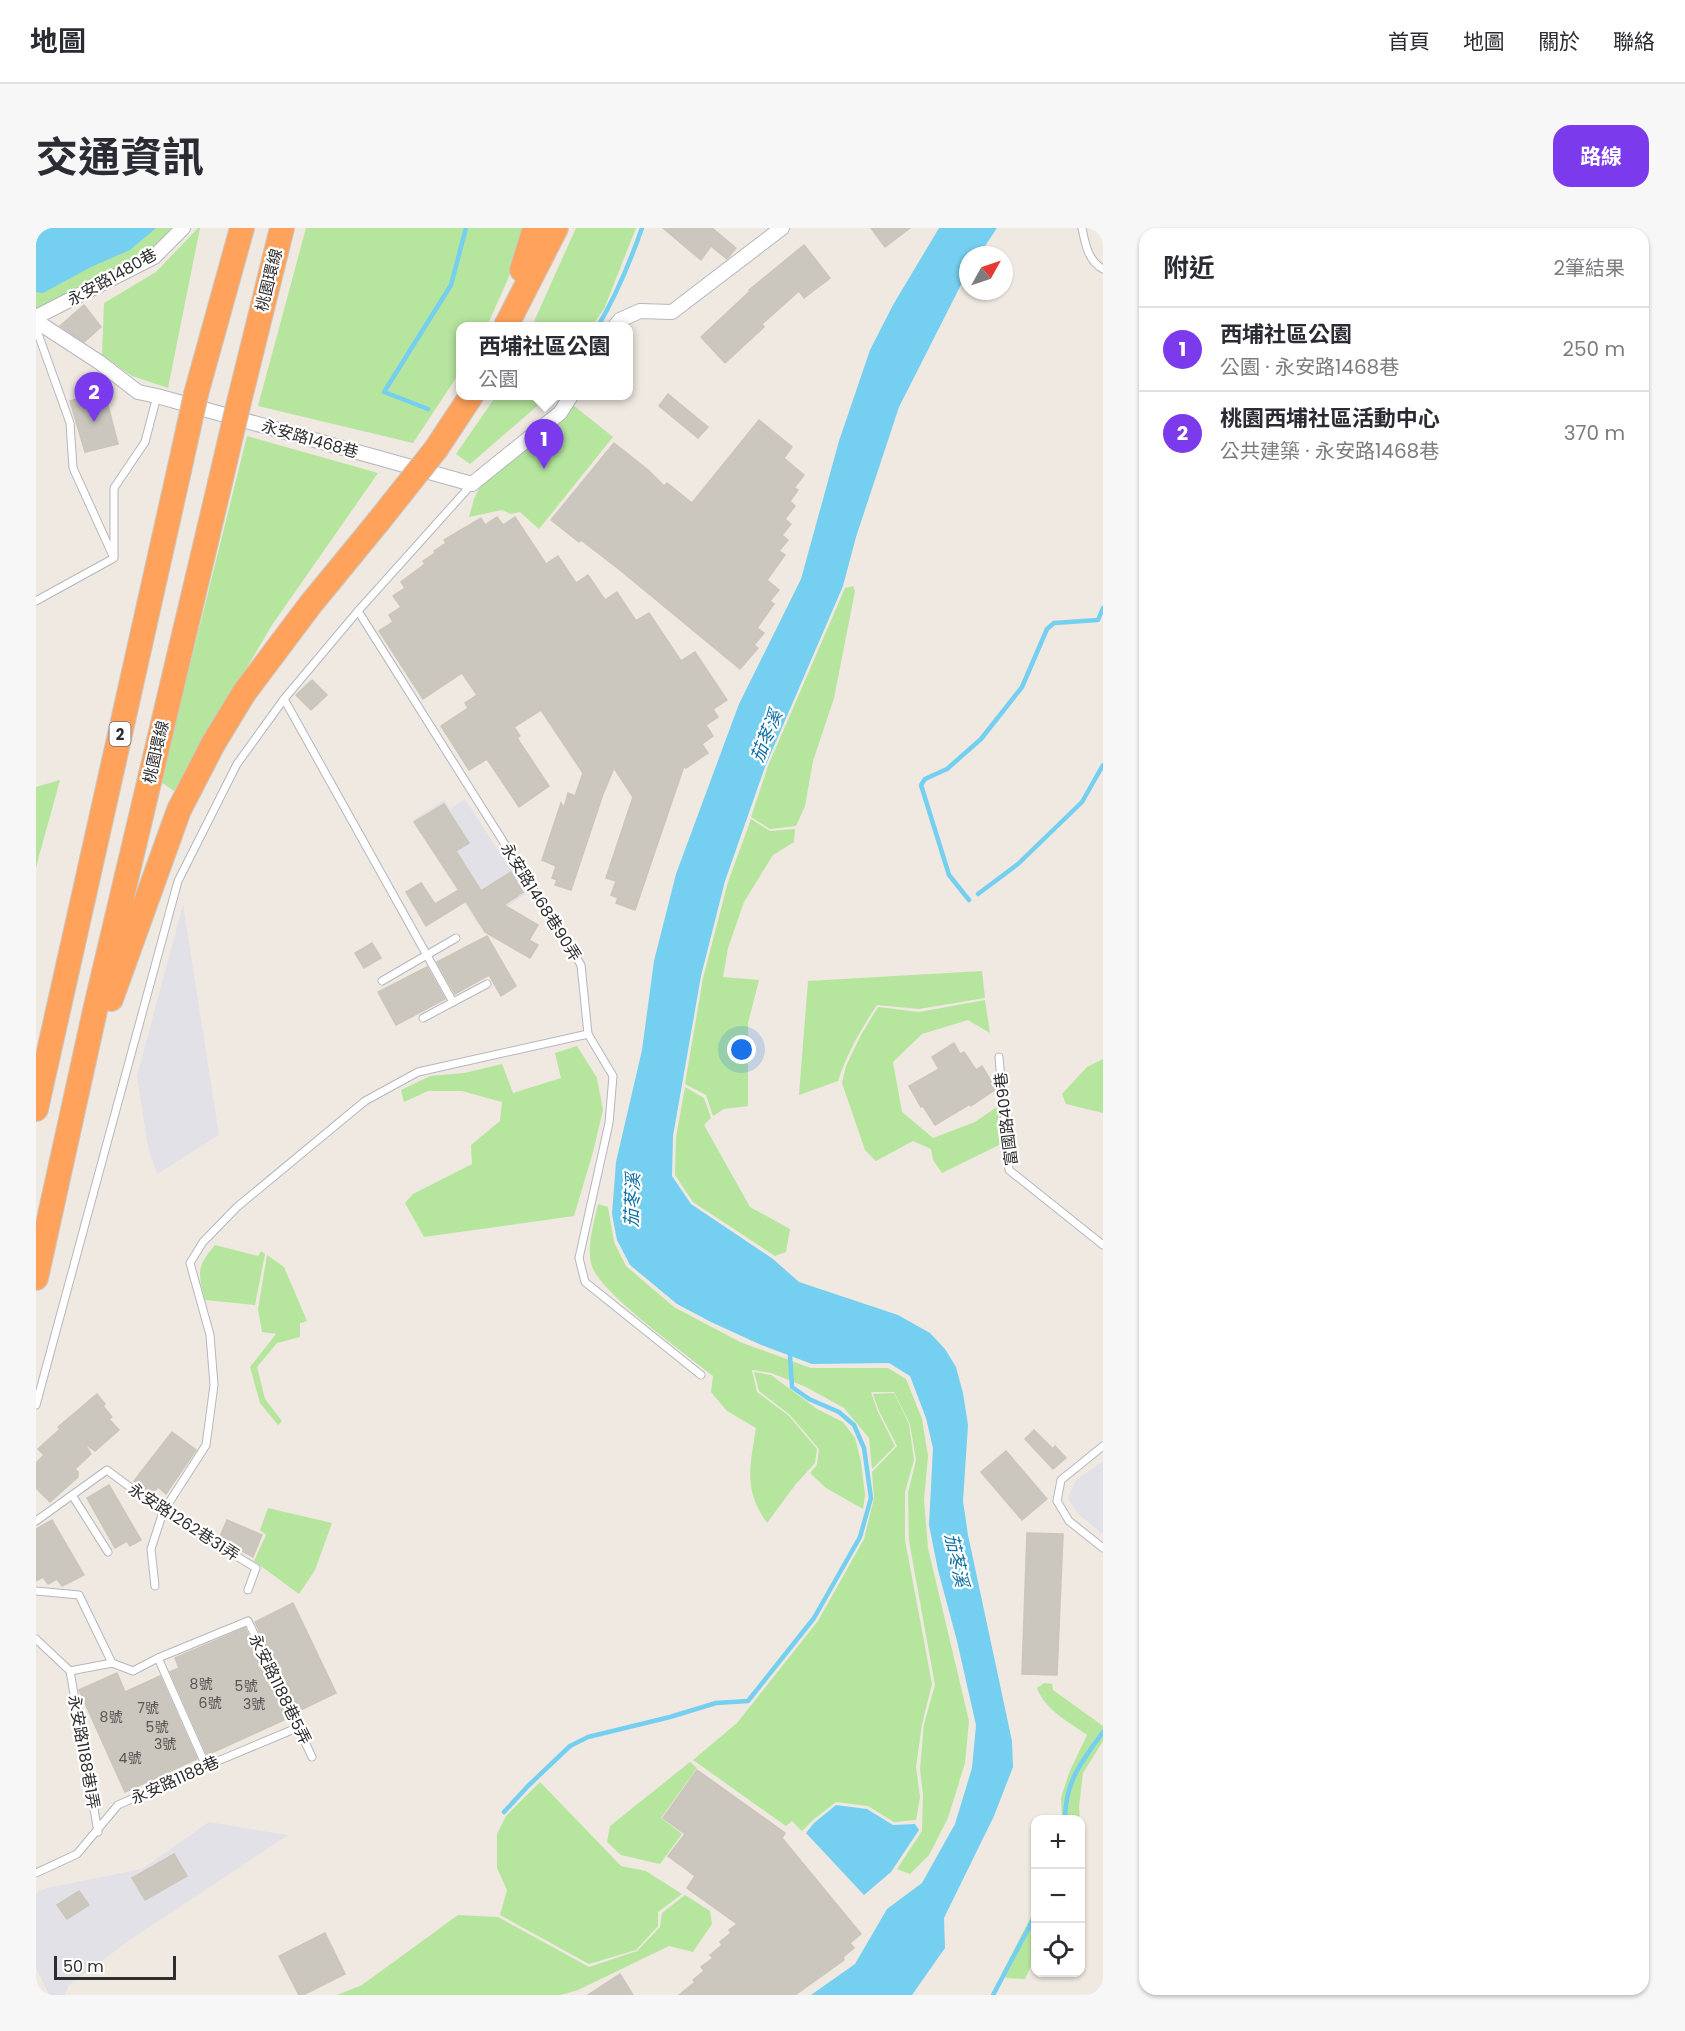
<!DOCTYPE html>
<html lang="zh-TW">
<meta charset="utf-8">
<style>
:root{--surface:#fff;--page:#f7f7f7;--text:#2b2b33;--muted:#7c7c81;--line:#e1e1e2;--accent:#7c3aed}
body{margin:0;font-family:Poppins,"Noto Sans TC",sans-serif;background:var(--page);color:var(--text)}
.controls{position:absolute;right:18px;bottom:18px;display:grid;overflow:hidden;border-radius:12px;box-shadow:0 2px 4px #0004}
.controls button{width:54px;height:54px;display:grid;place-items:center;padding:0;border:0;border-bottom:2px solid var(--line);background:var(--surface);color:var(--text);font:30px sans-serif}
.compass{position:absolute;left:923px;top:18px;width:54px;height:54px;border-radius:50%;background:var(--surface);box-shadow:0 2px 4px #0004;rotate:50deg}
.scale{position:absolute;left:18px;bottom:15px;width:122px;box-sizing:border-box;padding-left:6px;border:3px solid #2e2e2e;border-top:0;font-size:16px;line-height:21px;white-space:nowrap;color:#2e2e2e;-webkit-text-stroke:4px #fff;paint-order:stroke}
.you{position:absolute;left:706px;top:822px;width:21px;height:21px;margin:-15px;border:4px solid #fff;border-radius:50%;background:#1a73e8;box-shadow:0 0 0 9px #1a73e833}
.badge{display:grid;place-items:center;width:39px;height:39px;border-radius:50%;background:var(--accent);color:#fff;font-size:20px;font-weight:700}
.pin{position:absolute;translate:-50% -50px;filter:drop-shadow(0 2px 3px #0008)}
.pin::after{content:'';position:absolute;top:32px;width:21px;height:18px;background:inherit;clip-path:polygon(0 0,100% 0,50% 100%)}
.popup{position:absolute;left:420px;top:94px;width:177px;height:78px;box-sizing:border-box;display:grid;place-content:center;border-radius:12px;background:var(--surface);filter:drop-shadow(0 2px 4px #0005);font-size:20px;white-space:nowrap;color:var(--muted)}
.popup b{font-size:22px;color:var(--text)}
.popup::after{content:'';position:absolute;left:50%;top:100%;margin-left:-12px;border:12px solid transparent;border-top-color:var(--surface)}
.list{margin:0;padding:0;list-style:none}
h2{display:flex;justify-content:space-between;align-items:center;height:78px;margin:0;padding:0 24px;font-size:26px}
h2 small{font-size:20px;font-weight:400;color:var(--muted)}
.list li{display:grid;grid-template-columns:39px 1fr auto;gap:18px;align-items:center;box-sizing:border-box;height:84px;padding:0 24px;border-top:2px solid var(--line)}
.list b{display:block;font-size:22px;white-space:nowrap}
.list p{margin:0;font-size:20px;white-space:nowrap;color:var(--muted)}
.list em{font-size:20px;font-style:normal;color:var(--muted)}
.icon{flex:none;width:33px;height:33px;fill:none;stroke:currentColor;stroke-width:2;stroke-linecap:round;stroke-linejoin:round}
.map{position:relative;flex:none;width:1067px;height:1767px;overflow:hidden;border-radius:18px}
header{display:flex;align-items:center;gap:36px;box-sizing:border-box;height:84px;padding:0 30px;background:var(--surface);border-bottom:2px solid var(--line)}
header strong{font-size:28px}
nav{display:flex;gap:33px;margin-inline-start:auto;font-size:21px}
.intro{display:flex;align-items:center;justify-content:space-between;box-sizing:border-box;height:144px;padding:0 36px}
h1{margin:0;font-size:42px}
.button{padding:15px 27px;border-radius:18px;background:var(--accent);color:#fff;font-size:21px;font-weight:700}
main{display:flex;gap:36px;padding:0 36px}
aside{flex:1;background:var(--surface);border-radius:18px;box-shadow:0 2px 4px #0004}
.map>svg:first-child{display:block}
.industrial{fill:#e3e1e8}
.green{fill:#b6e59e}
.water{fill:#75cff0}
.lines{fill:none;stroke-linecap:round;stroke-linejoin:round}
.stream{stroke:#75cff0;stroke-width:4.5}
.building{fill:#cbc7bf;stroke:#cbc5ba;stroke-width:1.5}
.service-casing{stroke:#b4b7c1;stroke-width:9}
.minor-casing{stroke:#b4b7c1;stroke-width:16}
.motorway-casing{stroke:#c9c9c9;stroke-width:26}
.service{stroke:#fff;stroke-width:7}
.minor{stroke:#fff;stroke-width:14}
.motorway{stroke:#ffa35c;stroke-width:24}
.motorway-bridge-casing{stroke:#c9c9c9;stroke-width:26;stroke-linecap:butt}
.motorway-bridge{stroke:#ffa35c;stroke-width:24}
.labels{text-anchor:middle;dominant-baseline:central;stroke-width:4.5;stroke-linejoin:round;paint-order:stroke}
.number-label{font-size:14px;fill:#555452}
.shield{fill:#fff;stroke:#6d6d6d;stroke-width:1.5}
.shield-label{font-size:15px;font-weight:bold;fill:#2e2e2e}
.street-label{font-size:16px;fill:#2e2e2e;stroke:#fff}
.water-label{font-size:18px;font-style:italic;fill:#0d6fa3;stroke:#fff}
</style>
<header>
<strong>地圖</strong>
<nav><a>首頁</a><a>地圖</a><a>關於</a><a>聯絡</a></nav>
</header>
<div class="intro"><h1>交通資訊</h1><a class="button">路線</a></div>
<main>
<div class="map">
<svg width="1067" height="1767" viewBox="0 0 1067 1767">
<rect width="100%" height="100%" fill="#efe9e1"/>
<g class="industrial">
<polygon points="429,571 490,666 442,697 377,592 408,572 414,581"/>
<polygon points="147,676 183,907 121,946 112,919 101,848"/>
<polygon points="1067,1233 1067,1304 1066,1305 1041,1285 1032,1270 1040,1252"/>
<polygon points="173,1594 252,1607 98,1709 33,1757 29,1767 13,1767 0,1740 0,1665 11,1660 106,1641"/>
</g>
<g class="green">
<polygon points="0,0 148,0 114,24 0,83"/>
<polygon points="162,0 164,0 132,160 96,148 66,127 68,75 120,44"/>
<polygon points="270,0 489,0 483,26 451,98 424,98 424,144 377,215 222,178"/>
<polygon points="540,0 600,0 568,81 556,98 496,98"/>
<polygon points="460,168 511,168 508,172 434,236 420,226"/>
<polygon points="537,177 577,209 503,301 484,284 475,286 466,282 433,289 438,271 446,255 482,227"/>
<polygon points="211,208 342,245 236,397 138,563 125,554"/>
<polygon points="817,358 819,363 798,470 777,533 769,578 760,598 734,601 715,589 732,538 809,360"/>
<polygon points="24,552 3,628 0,640 0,559"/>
<polygon points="715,591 734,603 759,601 758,614 737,627 708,674 692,720 687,749 723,752 712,795 712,878 688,881 677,888 670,867 649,856 667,750 692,654"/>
<path d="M 946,743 L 949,770 L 883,781 L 841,777 C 825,801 811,825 802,853 L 763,867 L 772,753 Z"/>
<polygon points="949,772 954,805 932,792 886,806 857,834 866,884 897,910 939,894 961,879 965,916 906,945 897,932 895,921 877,913 840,933 829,922 806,855 810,838 825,807 842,779 883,784"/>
<polygon points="541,818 561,850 567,882 557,924 538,988 388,1009 369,975 377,966 436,936 435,917 464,893 466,874 426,863 392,863 368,874 365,862 394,848 428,845 466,836 477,865 525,850 519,825"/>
<polygon points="1067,831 1067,885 1030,876 1026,866 1051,839"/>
<polygon points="649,859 668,870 675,890 668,897 714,979 754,1001 750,1024 739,1028 657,974 639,947 640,909"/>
<path d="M 562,976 L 572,979 L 578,1014 L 590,1038 L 638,1079 L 704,1114 L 775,1140 L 852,1140 L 870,1151 L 886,1191 L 892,1228 L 888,1272 L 892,1320 L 933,1493 L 929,1535 L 912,1590 L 893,1627 L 874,1646 L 861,1641 L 886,1603 L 887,1567 L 884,1541 L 888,1496 L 899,1457 L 873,1313 L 872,1265 L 880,1232 L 874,1196 L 858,1164 L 835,1164 L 842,1184 L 859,1218 L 836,1241 L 833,1210 L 808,1180 L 770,1159 L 735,1145 L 716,1142 L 721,1164 L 753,1188 L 781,1221 L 779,1235 L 759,1257 L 731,1295 C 707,1260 714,1240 720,1200 L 691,1183 L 675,1164 L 677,1148 C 652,1127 560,1063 555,1035 C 551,1016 558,995 562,976 Z"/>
<path d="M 179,1017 L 222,1028 L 225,1023 L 229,1026 L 219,1077 L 169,1072 C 162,1045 160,1039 179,1017 Z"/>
<polygon points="231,1027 248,1039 271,1093 264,1095 264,1109 241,1115 221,1139 229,1171 246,1193 242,1197 224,1175 214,1139 240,1106 226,1104 222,1081"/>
<polygon points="718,1144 735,1147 781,1181 807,1194 819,1210 825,1234 829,1267 827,1281 790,1260 774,1245 781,1237 783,1221 754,1187 723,1163"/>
<polygon points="858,1165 873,1196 878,1232 869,1264 869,1312 896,1456 886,1496 880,1539 884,1569 880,1592 858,1594 832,1578 800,1574 778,1591 766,1603 756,1593 750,1598 657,1532 701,1495 782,1393 828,1311 838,1270 836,1244 861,1218 843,1183 837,1166"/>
<polygon points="232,1280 296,1295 279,1342 263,1366 218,1333 230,1307 224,1302"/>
<path d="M 1008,1455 L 1016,1456 L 1017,1462 L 1067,1498 L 1067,1513 L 1047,1545 L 1043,1579 L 1044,1592 L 1026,1591 L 1025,1570 L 1033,1545 L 1051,1507 C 1033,1494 1009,1482 1001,1460 Z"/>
<polygon points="654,1534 661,1540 625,1590 646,1606 624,1636 585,1627 571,1614 574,1598"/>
<polygon points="504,1554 585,1638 610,1643 646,1666 622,1684 622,1698 600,1722 553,1736 464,1687 471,1662 461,1640 461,1606 470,1588"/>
<polygon points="649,1667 674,1683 676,1696 657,1724 633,1718 542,1762 525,1767 301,1767 326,1757 422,1687 462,1689 553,1739 601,1723 624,1699 626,1685"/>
<polygon points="999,1681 999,1730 989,1751 970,1750 966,1745"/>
</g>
<g class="water">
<polygon points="0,0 120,0 94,22 55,39 7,65 0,64"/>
<polygon points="903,0 961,0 943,27 932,27 932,43 863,179 820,309 807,358 729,539 689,653 665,748 637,908 636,948 655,976 737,1031 763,1054 862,1087 894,1105 909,1121 920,1139 927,1165 932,1197 927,1273 932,1307 976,1513 977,1539 958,1588 908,1690 909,1720 876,1767 775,1767 819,1736 851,1681 886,1655 919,1596 936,1540 940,1497 921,1413 902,1342 893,1297 897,1220 890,1190 874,1148 853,1135 776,1136 723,1116 675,1094 641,1076 594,1037 581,1012 576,986 580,934 606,822 618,733 640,646 703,476 765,351 803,213 834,122 857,77"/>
<polygon points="800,1577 831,1581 857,1597 879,1596 883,1602 855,1644 828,1667 770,1605 778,1595"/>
</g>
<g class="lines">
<g class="stream">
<path d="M 562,98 C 580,68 594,34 606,0"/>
<polyline points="392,181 348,164 415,57 430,0"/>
<polyline points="942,666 982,636 1046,574 1067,537"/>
<polyline points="933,672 913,647 885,557 889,551 911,541 945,511 986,459 1011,401 1018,395 1062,392 1067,380"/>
<polyline points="468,1584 492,1558 534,1518 552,1509 634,1489 680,1475 712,1473 778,1390 824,1309 835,1270 828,1220 818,1197 803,1184 773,1171 756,1159 754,1128"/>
<path d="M 1029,1592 C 1029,1553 1046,1533 1067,1504"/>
<polyline points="957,1767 999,1688"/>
</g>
</g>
<g class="building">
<polygon points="627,0 676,0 700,20 691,31 675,18 665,32"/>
<polygon points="835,0 874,0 849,19"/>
<polygon points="768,17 794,50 768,70 763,63 726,96 728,99 689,135 665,109 714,63 713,62"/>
<polygon points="48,77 65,99 48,114 24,98"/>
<polygon points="68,162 82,216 49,224 34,173"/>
<polygon points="632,166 672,199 662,210 623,178"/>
<polygon points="723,192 756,219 748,230 768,247 758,260 762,262 754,273 759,278 749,291 755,296 746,307 752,312 743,323 749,327 731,352 743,362 734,373 738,376 721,400 728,405 718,417 722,420 704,441 584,342 545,312 543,314 515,292 578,215 612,242 628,258 631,255 656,275"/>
<polygon points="461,289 467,297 479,289 510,336 522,328 540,355 552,347 569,372 581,364 600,393 613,385 645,433 659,424 691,472 677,481 682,489 670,497 677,508 666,516 672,525 650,540 648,538 599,682 580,675 582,670 575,667 580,653 570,650 597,569 578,540 567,566 535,662 519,657 521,652 516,650 520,638 506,632 525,575 528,580 532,565 539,568 547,545 505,482 478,499 484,508 481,510 513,558 483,579 451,531 433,542 405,498 432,480 429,475 441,467 426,445 387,471 343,403 357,394 353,387 365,379 357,368 369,360 365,354 389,336 387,333 399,325 398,323 410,315 408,312 445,290 449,297"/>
<polygon points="276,452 291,467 275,482 260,467"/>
<polygon points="408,576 433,615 420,623 445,663 475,644 487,664 468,677 502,697 493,712 502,717 494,730 449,704 430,673 390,698 370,664 385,655 399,676 423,662 378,594"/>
<polygon points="451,708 480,758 465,768 453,747 419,766 401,734"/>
<polygon points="336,715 345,730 328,740 319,725"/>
<polygon points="391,739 409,771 360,797 342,764"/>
<polygon points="918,815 924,826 928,824 940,842 946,838 960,861 935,878 934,876 899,897 887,878 885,879 873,858 903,841 896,829"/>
<polygon points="61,1166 69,1176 67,1178 76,1189 73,1191 83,1202 59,1223 48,1215 55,1226 39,1241 42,1244 42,1249 14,1274 0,1260 0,1235 8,1227 2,1221 24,1201 22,1199"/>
<polygon points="998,1202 1017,1221 1019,1218 1030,1230 1017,1241 989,1211"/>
<polygon points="136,1204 160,1222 130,1266 122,1259 115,1267 98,1253"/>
<polygon points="970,1223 1011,1271 986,1292 945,1244"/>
<polygon points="73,1257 105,1312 94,1318 91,1313 79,1320 51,1270"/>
<polygon points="16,1292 48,1347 26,1358 21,1351 12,1356 7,1349 0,1353 0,1301"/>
<polygon points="191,1292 226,1307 217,1329 183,1311"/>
<polygon points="991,1305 1027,1306 1021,1447 986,1446"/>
<polygon points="257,1375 300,1465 261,1484 219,1394"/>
<polygon points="209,1400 251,1489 247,1490 248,1492 171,1527 134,1444 143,1440 139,1430"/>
<polygon points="81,1445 89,1464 124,1448 161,1531 89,1564 43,1462"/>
<polygon points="661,1542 749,1605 746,1610 825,1706 814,1715 818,1720 807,1729 808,1732 759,1767 643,1767 659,1754 657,1752 668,1743 665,1739 677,1730 674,1727 686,1717 684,1714 695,1705 693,1702 701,1696 651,1660 659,1648 632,1628 649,1606 627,1590"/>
<polygon points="138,1626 151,1648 109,1672 96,1650"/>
<polygon points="43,1663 53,1677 31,1691 21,1677"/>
<polygon points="289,1705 309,1746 267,1767 263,1767 243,1728"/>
<polygon points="584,1746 597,1767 552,1767"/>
</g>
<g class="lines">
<defs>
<g id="service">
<path d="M 1046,0 C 1049,15 1052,33 1067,41"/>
<polyline points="0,100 34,195 37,240 77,328"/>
<polyline points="436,256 322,383 545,737 552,806 577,848 573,895 543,1030 549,1054 665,1147"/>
<polyline points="0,373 78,330 78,260 109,214 121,168"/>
<polyline points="248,471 417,774"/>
<polyline points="346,753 420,710"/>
<polyline points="387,790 451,756"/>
<polyline points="963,829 973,942 1067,1017"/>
<polyline points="0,1177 142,653 201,536 248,471 322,383"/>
<polyline points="1067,1218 1025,1252 1021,1273 1033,1293 1067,1320"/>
<polyline points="36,1267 72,1324"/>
<polyline points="0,1293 71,1242 127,1284 220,1340 212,1362"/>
<polyline points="119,1358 115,1321 127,1284 170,1217 178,1157 174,1107 154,1035 167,1014 201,979 329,873 382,844 552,806"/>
<polyline points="0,1363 43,1367 76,1435"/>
<polyline points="0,1411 34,1443 76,1435 97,1443 122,1430 212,1393 276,1529"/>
<polyline points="122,1430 170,1538"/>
<polyline points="34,1443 62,1604"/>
<polyline points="0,1645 41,1626 82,1577 170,1538 263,1499"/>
</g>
<g id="minor">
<polyline points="0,89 118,29 147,0"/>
<polyline points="0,93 63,134 102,164 121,168 436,256 524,185 535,168"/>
<polyline points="579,98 584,92 604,83 636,84 746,0"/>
</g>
<g id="motorway">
<polyline points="486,42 499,0"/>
<polyline points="470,98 520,0"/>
<polyline points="160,166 206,0"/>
<polyline points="202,178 246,0"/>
<polyline points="400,221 435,168"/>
<polyline points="75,771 143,582 177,516 208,465 274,377 342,294"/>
<polyline points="0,881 143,243"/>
<polyline points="0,1050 60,778 184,255"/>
</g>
</defs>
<use href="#service" class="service-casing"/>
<use href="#minor" class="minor-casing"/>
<use href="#motorway" class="motorway-casing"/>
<use href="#service" class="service"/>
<use href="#minor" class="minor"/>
<use href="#motorway" class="motorway"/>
<defs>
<g id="motorway-bridge">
<polyline points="143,243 160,166"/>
<polyline points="184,255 202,178"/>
<polyline points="342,294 400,221"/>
</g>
</defs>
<use href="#motorway-bridge" class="motorway-bridge-casing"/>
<use href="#motorway-bridge" class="motorway-bridge"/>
</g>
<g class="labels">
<g class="number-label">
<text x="165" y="1456">8號</text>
<text x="210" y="1458">5號</text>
<text x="174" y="1475">6號</text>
<text x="218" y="1476">3號</text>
<text x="112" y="1480">7號</text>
<text x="75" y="1489">8號</text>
<text x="121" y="1499">5號</text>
<text x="129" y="1516">3號</text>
<text x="94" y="1530">4號</text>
</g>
<rect class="shield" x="73.5" y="494" width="21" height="24" rx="4.5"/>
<g class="shield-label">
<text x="84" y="506">2</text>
</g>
<g class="street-label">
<text transform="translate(76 49) rotate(-29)">永安路1480巷</text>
<text transform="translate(233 52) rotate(-76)">桃園環線</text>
<text transform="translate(274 211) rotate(16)">永安路1468巷</text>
<text transform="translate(120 524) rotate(-77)">桃園環線</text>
<text transform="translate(505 674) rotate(58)">永安路1468巷90弄</text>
<text transform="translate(970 891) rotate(-97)">富國路409巷</text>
<text transform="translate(148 1294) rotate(33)">永安路1262巷31弄</text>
<text transform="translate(244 1461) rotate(64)">永安路1188巷5弄</text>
<text transform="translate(48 1524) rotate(80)">永安路1188巷1弄</text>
<text transform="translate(139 1552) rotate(-24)">永安路1188巷</text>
</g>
<g class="water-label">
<text transform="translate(730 508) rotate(-68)">茄苳溪</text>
<text transform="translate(596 972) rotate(-88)">茄苳溪</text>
<text transform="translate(921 1332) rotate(78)">茄苳溪</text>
</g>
</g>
</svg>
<div class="controls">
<button>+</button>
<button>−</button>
<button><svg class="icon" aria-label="locate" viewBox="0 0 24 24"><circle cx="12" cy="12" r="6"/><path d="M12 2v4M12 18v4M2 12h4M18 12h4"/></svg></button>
</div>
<svg class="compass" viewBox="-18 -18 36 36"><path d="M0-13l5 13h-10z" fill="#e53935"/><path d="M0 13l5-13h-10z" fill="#7c7c81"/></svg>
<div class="scale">50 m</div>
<div class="you"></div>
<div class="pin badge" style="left:508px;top:241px">1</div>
<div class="popup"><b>西埔社區公園</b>公園</div>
<div class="pin badge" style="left:58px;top:194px">2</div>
</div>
<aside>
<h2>附近<small>2筆結果</small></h2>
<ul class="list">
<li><span class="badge">1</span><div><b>西埔社區公園</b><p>公園 · 永安路1468巷</p></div><em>250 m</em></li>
<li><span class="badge">2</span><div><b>桃園西埔社區活動中心</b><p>公共建築 · 永安路1468巷</p></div><em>370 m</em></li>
</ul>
</aside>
</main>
